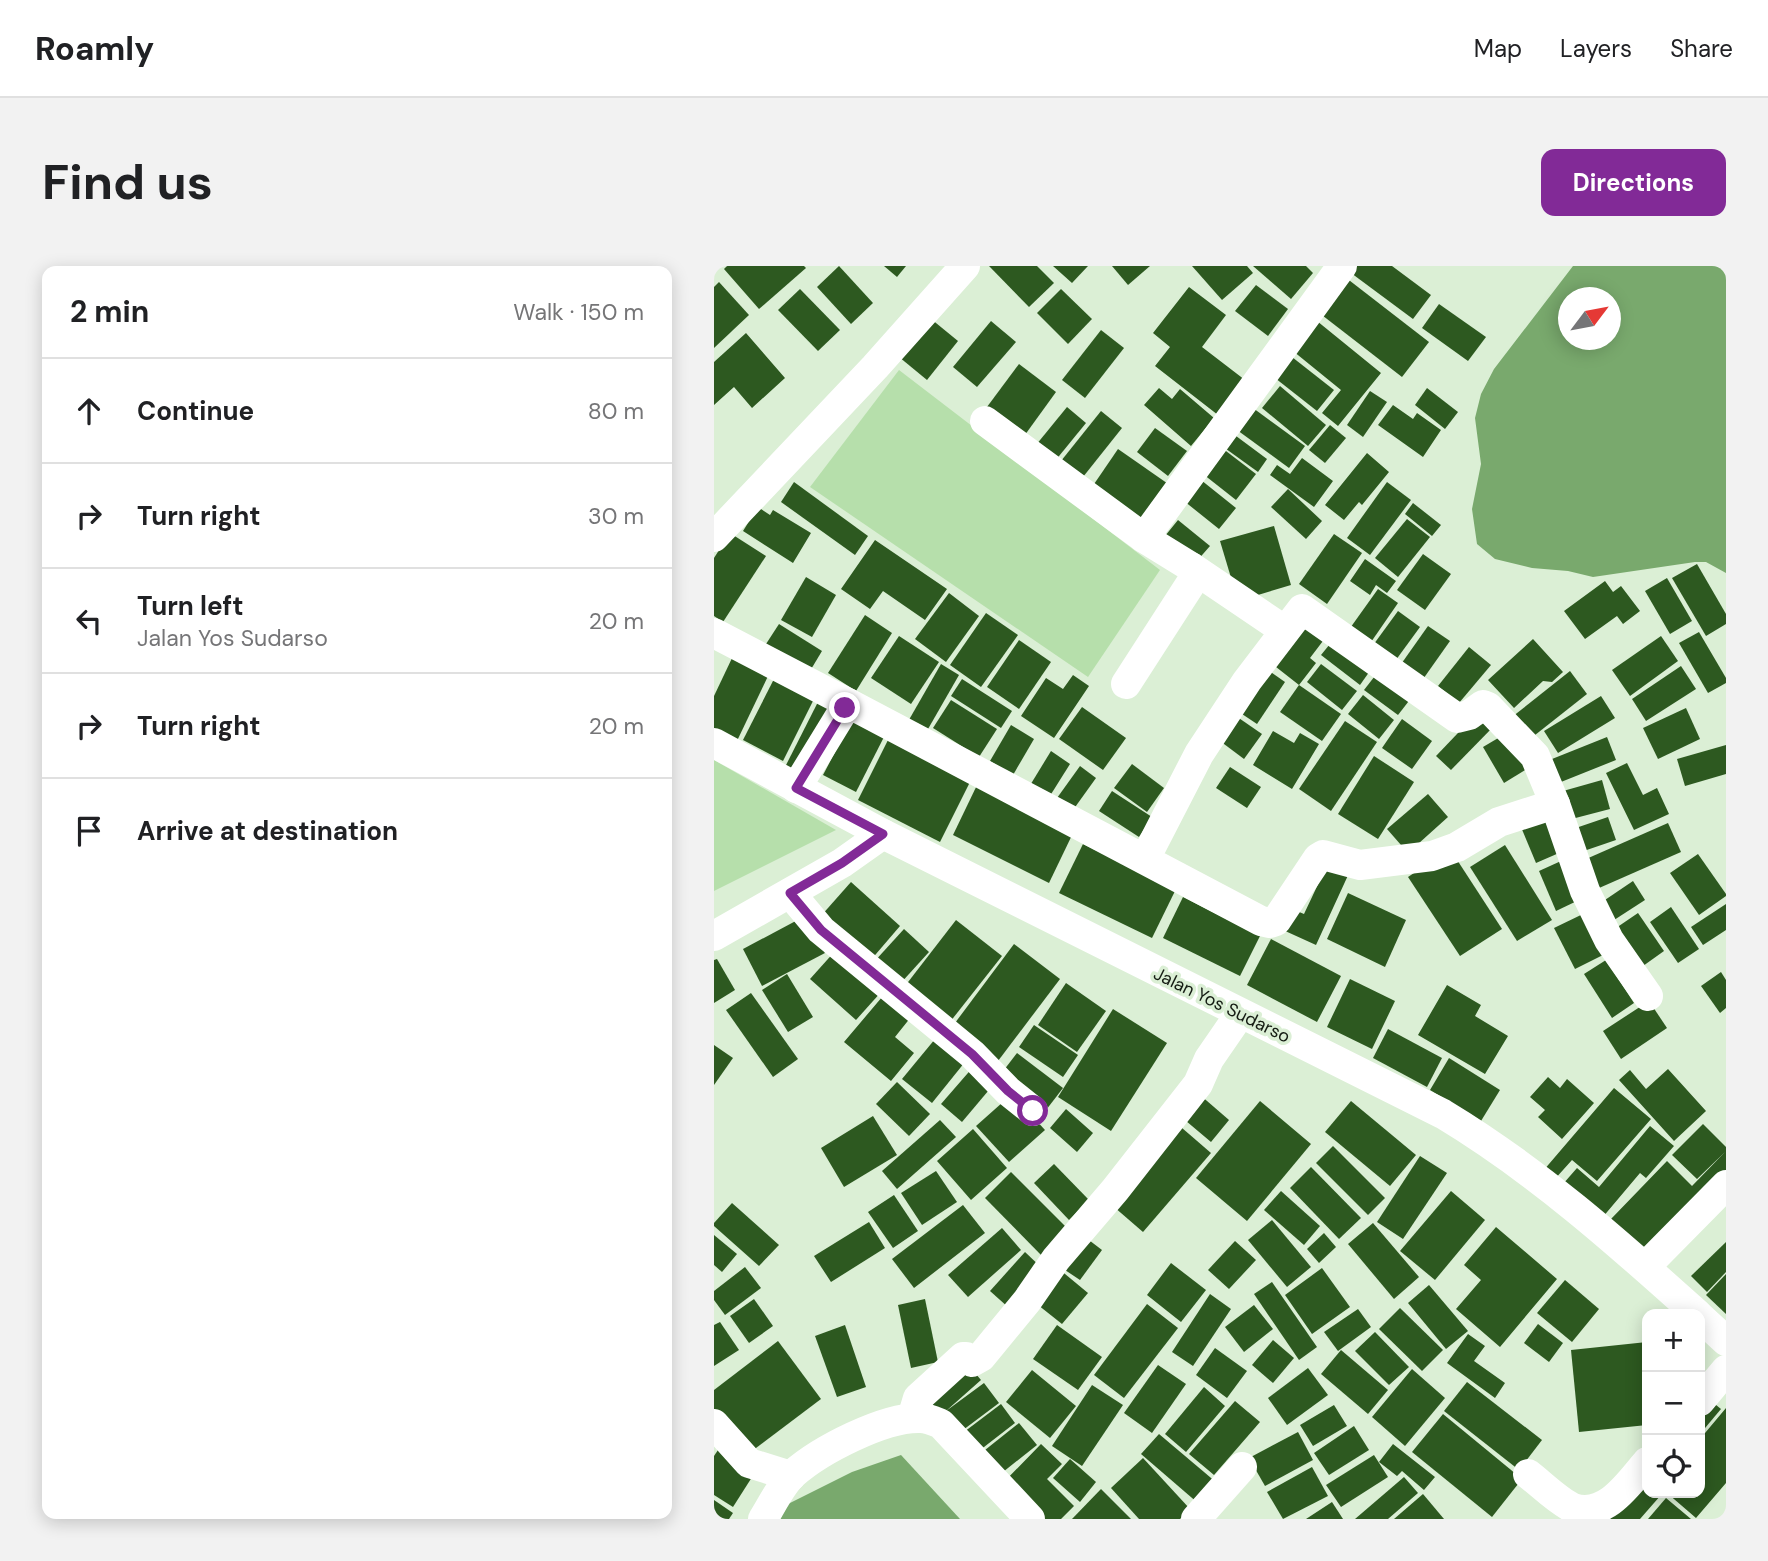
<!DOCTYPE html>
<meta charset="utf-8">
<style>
:root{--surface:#fff;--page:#f2f2f2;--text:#202124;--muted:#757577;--line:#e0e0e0;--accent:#822a97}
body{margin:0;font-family:"DM Sans",sans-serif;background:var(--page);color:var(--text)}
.controls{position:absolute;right:21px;bottom:21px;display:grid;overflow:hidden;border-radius:14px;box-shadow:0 4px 18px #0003}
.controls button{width:63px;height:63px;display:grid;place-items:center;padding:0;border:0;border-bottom:2px solid var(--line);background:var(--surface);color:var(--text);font:35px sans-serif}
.compass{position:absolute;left:844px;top:21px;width:63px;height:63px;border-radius:50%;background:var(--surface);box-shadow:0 4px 18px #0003;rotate:58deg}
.stop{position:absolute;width:21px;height:21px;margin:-16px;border:5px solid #822a97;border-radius:50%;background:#fff}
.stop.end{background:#822a97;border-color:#fff;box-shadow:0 2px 7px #0008}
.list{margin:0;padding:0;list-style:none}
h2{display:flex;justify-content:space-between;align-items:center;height:91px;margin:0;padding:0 28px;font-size:30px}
h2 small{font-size:23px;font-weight:400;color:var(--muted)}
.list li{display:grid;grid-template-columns:46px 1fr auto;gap:21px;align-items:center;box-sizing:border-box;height:105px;padding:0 28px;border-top:2px solid var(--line)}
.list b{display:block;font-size:26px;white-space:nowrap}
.list p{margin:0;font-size:23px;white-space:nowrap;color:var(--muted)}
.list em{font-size:23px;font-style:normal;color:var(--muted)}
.icon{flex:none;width:38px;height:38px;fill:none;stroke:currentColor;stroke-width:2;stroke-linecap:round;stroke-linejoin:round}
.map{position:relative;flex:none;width:1012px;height:1253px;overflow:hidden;border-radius:14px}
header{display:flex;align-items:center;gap:42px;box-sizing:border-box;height:98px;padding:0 35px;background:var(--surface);border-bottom:2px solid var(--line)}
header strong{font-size:33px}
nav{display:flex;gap:38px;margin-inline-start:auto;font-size:24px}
.intro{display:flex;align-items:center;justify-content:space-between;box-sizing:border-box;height:168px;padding:0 42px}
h1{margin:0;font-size:49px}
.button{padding:18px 32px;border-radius:14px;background:var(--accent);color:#fff;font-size:24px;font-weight:700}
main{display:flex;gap:42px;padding:0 42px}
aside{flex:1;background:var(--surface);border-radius:14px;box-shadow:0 4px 18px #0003}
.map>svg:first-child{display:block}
.green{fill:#b6dfab}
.water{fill:#79a96d;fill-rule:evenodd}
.building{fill:#2d5920}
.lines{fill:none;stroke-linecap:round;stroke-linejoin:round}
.minor{stroke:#fff;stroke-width:30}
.route{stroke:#822a97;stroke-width:9}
.labels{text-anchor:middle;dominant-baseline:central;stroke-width:7;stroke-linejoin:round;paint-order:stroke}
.street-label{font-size:18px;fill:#151c13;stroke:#dbefd5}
</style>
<header>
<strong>Roamly</strong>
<nav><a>Map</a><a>Layers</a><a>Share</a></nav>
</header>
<div class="intro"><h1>Find us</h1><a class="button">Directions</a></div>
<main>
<aside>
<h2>2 min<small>Walk · 150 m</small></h2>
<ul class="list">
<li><svg class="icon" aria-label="ahead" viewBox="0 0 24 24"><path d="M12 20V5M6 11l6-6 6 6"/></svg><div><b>Continue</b></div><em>80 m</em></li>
<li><svg class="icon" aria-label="right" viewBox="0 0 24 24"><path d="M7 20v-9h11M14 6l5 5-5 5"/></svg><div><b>Turn right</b></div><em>30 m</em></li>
<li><svg class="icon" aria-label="left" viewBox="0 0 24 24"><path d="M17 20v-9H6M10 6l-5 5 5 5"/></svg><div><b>Turn left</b><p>Jalan Yos Sudarso</p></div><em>20 m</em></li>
<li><svg class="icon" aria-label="right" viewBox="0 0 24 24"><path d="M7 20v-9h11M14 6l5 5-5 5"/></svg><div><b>Turn right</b></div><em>20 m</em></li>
<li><svg class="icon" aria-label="arrive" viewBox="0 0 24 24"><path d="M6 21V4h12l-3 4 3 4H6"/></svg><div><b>Arrive at destination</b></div></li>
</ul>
</aside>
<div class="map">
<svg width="1012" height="1253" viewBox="0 0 1012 1253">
<rect width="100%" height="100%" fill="#dbefd5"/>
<g class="green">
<polygon points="185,104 446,304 374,411 96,221"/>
<polygon points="0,494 122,564 0,625"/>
</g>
<g class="water">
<path d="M 859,0 L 1012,0 L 1012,307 L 992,296 L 981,296 L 879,311 L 854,305 L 818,302 L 781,293 L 763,278 L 758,243 L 767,198 L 761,152 L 767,128 L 780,103 ZM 855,32 L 897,32 L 897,74 L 855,74 Z"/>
<polygon points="187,1189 246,1253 66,1253 74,1238 138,1206"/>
</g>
<g class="building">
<polygon points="13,0 90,0 92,2 45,43 10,3"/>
<polygon points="125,0 159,37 137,58 103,21"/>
<polygon points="170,0 192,0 183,11"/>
<polygon points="275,0 323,0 340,17 315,41"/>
<polygon points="339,0 374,0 358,17"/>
<polygon points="398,0 436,0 414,19"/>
<polygon points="478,0 533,0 539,7 508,34"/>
<polygon points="539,0 592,0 599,7 577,33"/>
<polygon points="642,0 678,0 717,29 699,53 637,7"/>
<polygon points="631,11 715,76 688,111 604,46"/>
<polygon points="5,16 35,49 0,82 0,21"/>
<polygon points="542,19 574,43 554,70 521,45"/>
<polygon points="475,21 512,49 488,81 531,114 504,149 441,100 456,81 439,67"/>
<polygon points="86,23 126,64 104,85 64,44"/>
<polygon points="347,23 378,53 354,78 323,47"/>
<polygon points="725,38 772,71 754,95 708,62"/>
<polygon points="211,48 244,75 213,114 179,86"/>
<polygon points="277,55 302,76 263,121 239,101"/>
<polygon points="603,55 667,107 624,160 608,147 627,124 579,85"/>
<polygon points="387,64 410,82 371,132 348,114"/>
<polygon points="32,67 71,112 38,142 20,121 0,139 0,96"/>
<polygon points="578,91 620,124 603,145 561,112"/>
<polygon points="305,98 342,126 308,173 270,145"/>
<polygon points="566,120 612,159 594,180 548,142"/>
<polygon points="445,122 458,133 466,123 500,152 477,180 430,139"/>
<polygon points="713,122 744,146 731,163 701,139"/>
<polygon points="656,125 673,136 649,171 633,159"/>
<polygon points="679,139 699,153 703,147 727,164 709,191 664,159"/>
<polygon points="353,141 372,157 341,195 322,179"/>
<polygon points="539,142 591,180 575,202 523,164"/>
<polygon points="387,145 408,162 369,211 347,195"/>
<polygon points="616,159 632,172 611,197 595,184"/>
<polygon points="441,162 473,185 454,210 423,186"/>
<polygon points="518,167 553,193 544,206 508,180"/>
<polygon points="508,182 542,208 522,234 489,208"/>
<polygon points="404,183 460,222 432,263 376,224"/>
<polygon points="653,187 675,206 648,239 645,236 630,254 611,239"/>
<polygon points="588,192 619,215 600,241 556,209 563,199 576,208"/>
<polygon points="487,214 522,242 505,263 470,235"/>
<polygon points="80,216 154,270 141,289 67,236"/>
<polygon points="673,216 697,234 656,289 633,272"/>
<polygon points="574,223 608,255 592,273 557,241"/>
<polygon points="699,237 727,259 718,270 691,248"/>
<polygon points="44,241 56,249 59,244 97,267 79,297 29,265"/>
<polygon points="693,253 716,271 684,311 661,292"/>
<polygon points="464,254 496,280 482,296 451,270"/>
<polygon points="560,260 577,319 524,335 506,275"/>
<polygon points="16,267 52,290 9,356 0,350 0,292"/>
<polygon points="620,268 648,287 613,338 585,318"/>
<polygon points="161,274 233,323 211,354 169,325 156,343 127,323"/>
<polygon points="709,288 737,308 711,344 683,324"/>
<polygon points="651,293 682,315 673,327 662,319 656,329 636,315"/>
<polygon points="983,298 1012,348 1012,358 992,370 958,312"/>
<polygon points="92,311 122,329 98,371 67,354"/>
<polygon points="953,312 978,355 956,368 931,325"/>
<polygon points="891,315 899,326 907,320 926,345 909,358 903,350 871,373 850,345"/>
<polygon points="664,323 684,337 655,379 634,365"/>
<polygon points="235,327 265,350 232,396 201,373"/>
<polygon points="684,345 706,361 679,398 657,382"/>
<polygon points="272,347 304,369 267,421 236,399"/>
<polygon points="589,347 615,367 596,392 602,397 585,419 553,394"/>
<polygon points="151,349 178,367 142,425 114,407"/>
<polygon points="65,358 108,385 96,405 52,378"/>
<polygon points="714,360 736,375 707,416 685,401"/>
<polygon points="985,366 1012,412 1012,417 994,427 965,377"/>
<polygon points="185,370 225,396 197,438 157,412"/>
<polygon points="947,370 964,395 916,430 898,404"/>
<polygon points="620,373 658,402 646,419 607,389"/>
<polygon points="819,373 849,406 838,416 829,415 800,442 774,414"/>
<polygon points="305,374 337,396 305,443 273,421"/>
<polygon points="755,381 777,399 745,437 724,420"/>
<polygon points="19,390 55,408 22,477 0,466 0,430"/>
<polygon points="227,398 245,409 210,470 192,459"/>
<polygon points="607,398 643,425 628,444 593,416"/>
<polygon points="547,399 571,416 543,458 519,442"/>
<polygon points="967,400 982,423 932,455 918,433"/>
<polygon points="856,405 873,428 816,473 798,451"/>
<polygon points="664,406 698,431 684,449 650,424"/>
<polygon points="359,409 375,420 340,472 307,450 332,412 349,423"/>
<polygon points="61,411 101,431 69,495 29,474"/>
<polygon points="248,413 298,445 287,462 237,430"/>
<polygon points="585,419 627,448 608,475 566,446"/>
<polygon points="649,429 680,454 665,473 634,448"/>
<polygon points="107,430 135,445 97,518 70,503"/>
<polygon points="887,430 901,452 844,487 830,465"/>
<polygon points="237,434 283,463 265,491 219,462"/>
<polygon points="368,441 412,472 389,504 345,473"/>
<polygon points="972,442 986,473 944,493 929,462"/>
<polygon points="765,445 780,460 737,504 722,490"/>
<polygon points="519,448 548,468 530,493 502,472"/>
<polygon points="139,452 171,469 142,526 109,509"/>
<polygon points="688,453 718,475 698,503 668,482"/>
<polygon points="631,455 663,476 617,545 585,523"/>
<polygon points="297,459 320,473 299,509 276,495"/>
<polygon points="559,465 580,477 586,467 605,478 578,523 539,499"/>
<polygon points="791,468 813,503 790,517 769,481"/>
<polygon points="893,471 902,494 847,516 838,493"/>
<polygon points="174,474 256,516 226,576 144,534"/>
<polygon points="1012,479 1012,508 971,520 963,493"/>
<polygon points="337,485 356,498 334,533 315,521"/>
<polygon points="660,490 700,516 664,573 624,548"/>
<polygon points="913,497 929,529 943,522 955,548 920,564 892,507"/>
<polygon points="418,498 450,522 433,546 400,522"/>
<polygon points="366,500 382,512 359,544 343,532"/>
<polygon points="516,501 547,521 533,542 502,522"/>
<polygon points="888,514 896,543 850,555 842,527"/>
<polygon points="264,517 360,565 335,617 239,569"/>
<polygon points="398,525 438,551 425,571 385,545"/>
<polygon points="714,528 734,551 694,587 673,563"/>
<polygon points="828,545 845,587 822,597 804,554"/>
<polygon points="894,551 902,574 861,588 853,565"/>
<polygon points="954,557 967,586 876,626 863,597"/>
<polygon points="369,578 462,623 438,672 345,627"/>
<polygon points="791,579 838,654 803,675 756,601"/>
<polygon points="736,583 788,663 746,690 694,611"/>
<polygon points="984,588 1012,628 1012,630 985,649 956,607"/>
<polygon points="615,595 636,605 602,679 569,664 578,643 590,648"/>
<polygon points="847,595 865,634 842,645 825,605"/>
<polygon points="919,615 931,634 897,656 885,638"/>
<polygon points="137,616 186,660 156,695 106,651"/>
<polygon points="634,627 692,654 671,701 613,673"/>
<polygon points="469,631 546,670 526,710 449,672"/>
<polygon points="1012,638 1012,664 989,679 977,661"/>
<polygon points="957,641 985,683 964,697 936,656"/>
<polygon points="871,647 891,688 861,703 840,662"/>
<polygon points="924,647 950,685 929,700 902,662"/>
<polygon points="91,650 111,687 48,720 29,683"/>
<polygon points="242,654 288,690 236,756 191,720"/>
<polygon points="190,663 215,686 185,719 159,697"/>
<polygon points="557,673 627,710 603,756 533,719"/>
<polygon points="300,678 346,713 281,799 235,765"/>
<polygon points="122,684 168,725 142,754 96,713"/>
<polygon points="3,693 21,724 0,737 0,694"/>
<polygon points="892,694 920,737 898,752 870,708"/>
<polygon points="1007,706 1012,714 1012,742 1006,747 987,720"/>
<polygon points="73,708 99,751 74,766 48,724"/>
<polygon points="636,713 681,735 658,783 613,761"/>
<polygon points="352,717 392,745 363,786 324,759"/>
<polygon points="733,719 767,739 761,750 794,770 771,808 704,769"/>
<polygon points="174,724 201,746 181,771 200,787 177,815 130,776"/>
<polygon points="37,727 84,793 59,811 12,744"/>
<polygon points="935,735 953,762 907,793 889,765"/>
<polygon points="399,743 453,777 397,865 344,831"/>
<polygon points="320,759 364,789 349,811 305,781"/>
<polygon points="674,763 728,792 713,821 659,792"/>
<polygon points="226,767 255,791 218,837 188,813"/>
<polygon points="0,779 19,792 0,819"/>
<polygon points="303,787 349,822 329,848 283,813"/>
<polygon points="735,792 786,824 767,855 716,824"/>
<polygon points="260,800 280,818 248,856 227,838"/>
<polygon points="954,803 992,845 960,875 905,814 916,804 932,823"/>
<polygon points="834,811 846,822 853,813 880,837 848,873 824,851 831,844 816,831"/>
<polygon points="183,816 216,848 195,870 162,838"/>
<polygon points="478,822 515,854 497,876 459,844"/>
<polygon points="900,822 937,853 883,915 858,894 840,914 829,905"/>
<polygon points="298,828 331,864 295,896 262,860"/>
<polygon points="546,835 597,878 533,955 482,912"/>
<polygon points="637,835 702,889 676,920 611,866"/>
<polygon points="352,843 379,867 363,886 336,862"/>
<polygon points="453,849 497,887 429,966 385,928"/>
<polygon points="159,850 183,889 130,921 107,882"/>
<polygon points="226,854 242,871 183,923 168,905"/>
<polygon points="989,858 1012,881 1012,912 936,991 897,953 953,895 978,920 1011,886 983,913 958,889"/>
<polygon points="936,860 960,880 932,912 926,907 888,952 849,918 863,902 885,921"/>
<polygon points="259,863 293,902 257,934 223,895"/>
<polygon points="619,880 671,932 654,949 602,897"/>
<polygon points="706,890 733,907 689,973 663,956"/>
<polygon points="340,898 375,934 355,954 320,917"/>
<polygon points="597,901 647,952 625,973 576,922"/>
<polygon points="222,905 243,936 208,959 187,927"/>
<polygon points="297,906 356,965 329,991 271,932"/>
<polygon points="567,925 606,960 590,979 550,944"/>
<polygon points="737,925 771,954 721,1014 686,985"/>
<polygon points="180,929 204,965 179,982 154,946"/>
<polygon points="18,937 65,979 45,1000 0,960 0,957"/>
<polygon points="249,939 271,967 200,1022 178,993"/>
<polygon points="558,954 597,1001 573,1021 534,974"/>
<polygon points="155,956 171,982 117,1016 100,990"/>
<polygon points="659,957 705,1011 680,1033 634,978"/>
<polygon points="782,961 843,1013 786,1081 742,1043 767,1014 750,999"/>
<polygon points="288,962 307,984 254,1031 234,1009"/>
<polygon points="610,967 622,981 605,997 593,983"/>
<polygon points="367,968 388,984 366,1014 345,1000"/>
<polygon points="0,969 23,988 8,1006 0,999"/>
<polygon points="521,975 542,994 515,1023 494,1004"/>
<polygon points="1012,976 1012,1006 993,1026 977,1010"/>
<polygon points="311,986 330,1004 295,1042 276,1025"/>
<polygon points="457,997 492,1024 467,1056 433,1029"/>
<polygon points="31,1001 47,1022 11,1049 0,1034 0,1025"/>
<polygon points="608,1002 636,1041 598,1068 571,1029"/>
<polygon points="345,1003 374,1027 348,1058 319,1035"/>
<polygon points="1012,1008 1012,1048 992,1029"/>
<polygon points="851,1014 885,1043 858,1076 823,1047"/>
<polygon points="558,1016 603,1081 585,1094 540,1028"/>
<polygon points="715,1019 754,1065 732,1083 694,1037"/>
<polygon points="496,1028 517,1043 479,1100 458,1086"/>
<polygon points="40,1033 59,1060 35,1077 16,1050"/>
<polygon points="211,1033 224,1096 197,1102 184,1039"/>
<polygon points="433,1038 464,1062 410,1132 380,1109"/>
<polygon points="540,1039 559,1063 530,1086 511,1061"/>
<polygon points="686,1042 729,1084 708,1105 665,1063"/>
<polygon points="644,1043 657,1061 624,1085 610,1066"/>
<polygon points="6,1056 25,1084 0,1100 0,1059"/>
<polygon points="824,1058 849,1077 835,1096 810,1077"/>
<polygon points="131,1059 152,1121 123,1131 101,1070"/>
<polygon points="343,1059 388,1091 364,1124 319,1093"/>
<polygon points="661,1066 695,1101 675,1119 641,1085"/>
<polygon points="754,1068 771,1080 760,1095 791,1117 781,1132 733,1097"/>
<polygon points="559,1074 580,1092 559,1117 538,1099"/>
<polygon points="64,1075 107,1133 34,1188 0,1144 0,1124"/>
<polygon points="933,1076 933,1159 865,1166 857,1084"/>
<polygon points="501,1082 533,1105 513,1132 482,1109"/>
<polygon points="627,1084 674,1124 654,1148 607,1108"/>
<polygon points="250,1094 267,1114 232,1145 270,1117 285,1137 245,1167 210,1129"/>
<polygon points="444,1099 472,1118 438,1167 410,1147"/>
<polygon points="594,1102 614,1129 573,1159 554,1132"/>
<polygon points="698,1103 731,1132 691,1180 658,1151"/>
<polygon points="318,1104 362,1140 336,1172 292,1136"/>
<polygon points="753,1116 828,1174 805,1204 730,1145"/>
<polygon points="378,1119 409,1139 368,1200 338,1180"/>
<polygon points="490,1121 511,1140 472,1186 451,1168"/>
<polygon points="986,1126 1007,1143 986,1168"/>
<polygon points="521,1135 546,1156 500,1209 475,1188"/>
<polygon points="287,1138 301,1157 261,1188 246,1169"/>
<polygon points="620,1139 633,1160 599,1180 586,1159"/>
<polygon points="1012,1142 1012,1217 982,1252 953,1227 986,1227 986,1173"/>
<polygon points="729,1148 808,1213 778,1251 698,1186"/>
<polygon points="305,1157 323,1179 279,1214 261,1192"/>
<polygon points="640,1160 655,1184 615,1209 600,1187"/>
<polygon points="584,1166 599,1194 551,1220 535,1192"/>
<polygon points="445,1168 503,1217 485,1238 427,1188"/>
<polygon points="327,1178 348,1198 333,1213 360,1240 347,1253 321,1253 287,1219"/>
<polygon points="679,1178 721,1211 710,1224 688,1205 683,1210 665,1196"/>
<polygon points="4,1184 40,1208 19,1241 0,1229 0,1190"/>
<polygon points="660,1189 674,1211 627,1241 612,1219"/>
<polygon points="429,1192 476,1243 466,1253 425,1253 397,1222"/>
<polygon points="356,1193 382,1216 366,1236 339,1212"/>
<polygon points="598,1201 614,1230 569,1253 553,1226"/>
<polygon points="933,1205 933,1227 947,1229 926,1253 897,1253 881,1240"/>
<polygon points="690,1211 704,1227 674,1253 641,1253"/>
<polygon points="387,1223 417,1253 358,1253"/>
<polygon points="709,1228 730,1253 680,1253"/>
<polygon points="952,1232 977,1253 934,1253"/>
<polygon points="0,1234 19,1247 15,1253 0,1253"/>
<polygon points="618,1236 629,1253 592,1253"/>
</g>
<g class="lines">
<g class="minor">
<polyline points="271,155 430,272 628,0"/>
<polyline points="0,271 161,101 251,0"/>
<polyline points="477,301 570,364"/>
<polyline points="0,367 134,437"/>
<polyline points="412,418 481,311 477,301 430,272"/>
<path d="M 0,477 L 169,568 L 729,848 C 822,904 903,976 983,1048"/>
<polyline points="82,522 134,437 547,655 556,657 562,655 604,592 609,589 646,599 718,590 743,581 785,556 841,538 821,490 774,441 769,439 755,449 743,452 588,343 533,415 485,488 431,593"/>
<polyline points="841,538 871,625 895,674 934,730"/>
<polyline points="76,627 107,664 258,788 294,825 319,845"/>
<polyline points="0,670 128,597 169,568"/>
<polyline points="931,1001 1012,919"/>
<polyline points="986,1051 1012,1075"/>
<polyline points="986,1135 1012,1104"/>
<polyline points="198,1152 204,1132 249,1091 252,1091 258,1096 267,1091 313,1035 342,993 401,924 484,818 495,793 526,748"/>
<polyline points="0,1158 35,1197 77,1210"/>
<path d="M 814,1208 C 827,1218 845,1236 859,1242 C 892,1253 915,1217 933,1196"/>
<path d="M 49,1253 C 58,1239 67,1219 79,1208 C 106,1184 170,1151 206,1152 C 214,1152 220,1155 227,1158 L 316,1253"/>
<polyline points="482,1253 528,1201"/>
</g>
</g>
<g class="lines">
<polyline class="route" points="131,442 82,522 169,568 128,597 76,627 107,664 258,788 294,825 319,845"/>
</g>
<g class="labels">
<g class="street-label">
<text transform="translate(508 739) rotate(26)">Jalan Yos Sudarso</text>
</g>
</g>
</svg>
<div class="controls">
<button>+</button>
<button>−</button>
<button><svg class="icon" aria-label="locate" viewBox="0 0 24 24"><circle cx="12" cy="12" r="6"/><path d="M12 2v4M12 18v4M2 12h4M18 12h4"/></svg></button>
</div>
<svg class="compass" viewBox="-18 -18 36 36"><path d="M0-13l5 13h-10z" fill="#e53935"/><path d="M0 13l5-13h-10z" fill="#757577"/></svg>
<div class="stop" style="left:319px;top:845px"></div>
<div class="stop end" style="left:131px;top:442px"></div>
</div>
</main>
